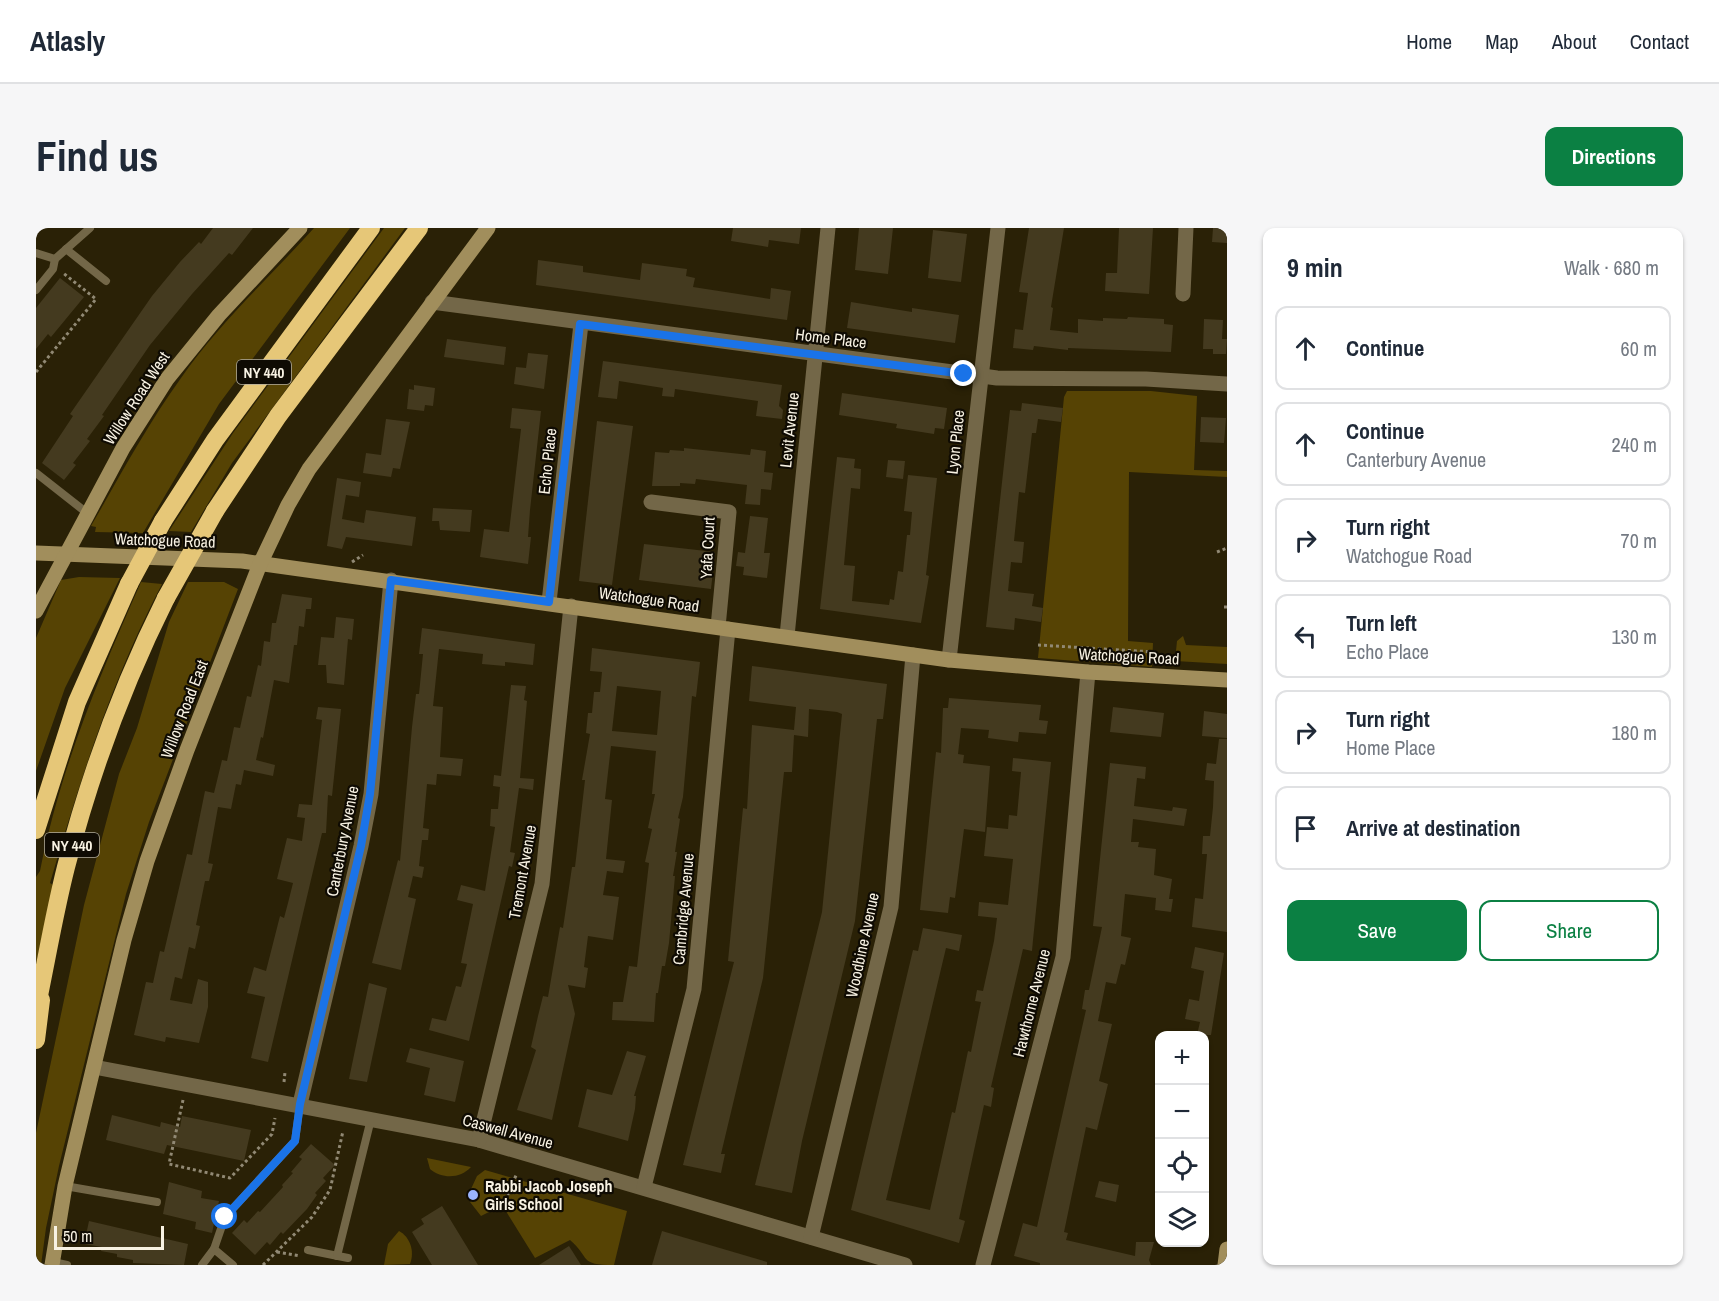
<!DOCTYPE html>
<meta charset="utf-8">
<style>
:root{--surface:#fff;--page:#f6f6f7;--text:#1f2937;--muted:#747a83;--line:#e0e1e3;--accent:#0b8043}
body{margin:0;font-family:"Archivo Narrow",sans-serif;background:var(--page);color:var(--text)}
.controls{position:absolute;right:18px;bottom:18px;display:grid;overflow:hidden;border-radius:12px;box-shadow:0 2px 4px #0004}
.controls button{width:54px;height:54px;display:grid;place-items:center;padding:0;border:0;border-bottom:2px solid var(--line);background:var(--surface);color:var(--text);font:30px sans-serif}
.scale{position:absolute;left:18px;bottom:15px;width:110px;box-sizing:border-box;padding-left:6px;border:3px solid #f8f2e3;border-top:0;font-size:16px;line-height:21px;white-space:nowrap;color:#f8f2e3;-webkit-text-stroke:4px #0f0b03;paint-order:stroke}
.stop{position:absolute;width:18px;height:18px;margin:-14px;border:4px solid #1a73e8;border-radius:50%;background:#fff}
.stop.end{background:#1a73e8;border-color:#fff;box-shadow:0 2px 6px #0008}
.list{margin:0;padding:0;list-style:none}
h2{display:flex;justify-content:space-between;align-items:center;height:78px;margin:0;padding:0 24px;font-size:26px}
h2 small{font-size:20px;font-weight:400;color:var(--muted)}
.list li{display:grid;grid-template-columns:39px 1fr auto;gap:18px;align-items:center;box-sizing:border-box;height:84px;margin:0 12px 12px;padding:0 12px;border:2px solid var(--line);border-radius:12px}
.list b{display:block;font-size:22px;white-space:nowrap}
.list p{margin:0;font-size:20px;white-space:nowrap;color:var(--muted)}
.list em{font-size:20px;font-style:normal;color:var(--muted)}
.actions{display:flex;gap:12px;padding:18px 24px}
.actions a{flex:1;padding:14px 0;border:2px solid var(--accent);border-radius:12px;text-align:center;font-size:21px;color:var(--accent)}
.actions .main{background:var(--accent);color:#fff}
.icon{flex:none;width:33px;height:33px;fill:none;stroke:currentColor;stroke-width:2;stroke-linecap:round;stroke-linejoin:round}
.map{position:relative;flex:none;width:1191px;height:1037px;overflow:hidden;border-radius:12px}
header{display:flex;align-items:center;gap:36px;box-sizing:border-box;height:84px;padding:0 30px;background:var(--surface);border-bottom:2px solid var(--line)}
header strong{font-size:28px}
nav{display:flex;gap:33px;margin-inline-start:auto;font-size:21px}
.intro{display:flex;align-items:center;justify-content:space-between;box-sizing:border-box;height:144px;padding:0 36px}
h1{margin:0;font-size:42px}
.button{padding:15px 27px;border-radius:12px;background:var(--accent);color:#fff;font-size:21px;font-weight:700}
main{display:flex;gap:36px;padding:0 36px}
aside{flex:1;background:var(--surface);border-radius:12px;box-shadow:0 2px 4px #0004}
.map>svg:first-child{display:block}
.green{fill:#564304}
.building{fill:#443a1f;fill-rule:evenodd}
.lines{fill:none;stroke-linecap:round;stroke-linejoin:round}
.path{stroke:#918974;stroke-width:3;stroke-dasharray:3 3;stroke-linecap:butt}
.lane{stroke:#736748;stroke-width:8}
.street{stroke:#736748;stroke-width:15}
.secondary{stroke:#a18e5c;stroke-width:15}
.highway{stroke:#e6c778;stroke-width:18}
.highway-bridge{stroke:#e6c778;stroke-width:18}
.route{stroke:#1a73e8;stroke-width:8}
.poi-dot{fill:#9bb4fd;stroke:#0f0b03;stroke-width:2}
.labels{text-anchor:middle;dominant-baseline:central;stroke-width:4.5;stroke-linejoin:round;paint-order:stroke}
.shield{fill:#0f0b03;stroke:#b2ada0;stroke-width:1.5}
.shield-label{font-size:15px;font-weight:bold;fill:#f8f2e3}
.street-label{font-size:16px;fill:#f8f2e3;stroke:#0f0b03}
.poi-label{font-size:16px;font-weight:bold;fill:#f8f2e3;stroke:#0f0b03;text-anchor:start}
</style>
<header>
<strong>Atlasly</strong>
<nav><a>Home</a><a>Map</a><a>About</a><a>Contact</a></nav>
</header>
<div class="intro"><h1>Find us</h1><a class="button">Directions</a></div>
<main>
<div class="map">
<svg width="1191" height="1037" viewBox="0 0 1191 1037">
<rect width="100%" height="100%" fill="#2a2106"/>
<g class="green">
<path d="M 278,0 L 314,0 L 183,176 L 107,305 L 59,304 L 60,299 L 55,298 C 84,248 111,197 145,150 C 183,95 234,49 278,0 Z"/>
<polygon points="348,0 369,0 196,235 155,304 133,303 197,205"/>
<polygon points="1031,163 1115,163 1161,168 1158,242 1191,243 1191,249 1093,244 1092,413 1117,415 1116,439 1002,430 1028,169"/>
<polygon points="43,349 84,350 29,460 0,543 0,410 25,352"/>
<path d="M 105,354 L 126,356 C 76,451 44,552 14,655 L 17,657 L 0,736 L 0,649 L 4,643 C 24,541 63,449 105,354 Z"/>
<polygon points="152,354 188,354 202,361 113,594 90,666 23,938 10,1000 5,1037 0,1037 0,905 48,677 83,546 101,500 133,394"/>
<polygon points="1147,408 1150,417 1191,419 1191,436 1139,433 1141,413"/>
<path d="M 391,930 L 435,939 C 424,951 406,951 394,941 Z"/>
<polygon points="449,942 477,950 475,955 458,951 457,954 473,959 465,978 445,988 434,974 438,969 435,961 441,948"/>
<path d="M 480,951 L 591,983 L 578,1037 C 542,1037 555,1030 534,1012 L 499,1030 L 468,980 Z"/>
<path d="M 363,1003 C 374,1009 379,1023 374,1036 L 348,1037 L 352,1016 Z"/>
</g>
<g class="building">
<polygon points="177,0 217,0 196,27 193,25 156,66 114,117 66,187 68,188 51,211 54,213 37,235 40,237 28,252 6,235 37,188 34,186 116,68 144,34 163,14 165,16"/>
<polygon points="697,0 765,0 763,16 733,12 732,19 695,13"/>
<polygon points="823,0 857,0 852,46 819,42"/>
<polygon points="993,0 1028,0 1015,79 1017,80 1014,102 1042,105 1042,91 1067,93 1067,90 1091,91 1092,89 1128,91 1128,96 1137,97 1135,124 1032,120 1032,122 998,118 997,122 977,120 979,101 987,102 992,65 983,64"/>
<polygon points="1083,0 1117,0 1113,66 1069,63 1070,45 1081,45"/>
<polygon points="1177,0 1191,0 1191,15 1176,14"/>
<polygon points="897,2 931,6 925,54 892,50"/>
<polygon points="502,32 547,38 547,44 604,52 606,35 651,41 650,48 659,50 657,59 734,71 735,60 755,63 751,92 500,57"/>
<polygon points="24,50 48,69 15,109 12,106 0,121 0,80"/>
<polygon points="815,74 876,84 876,80 923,87 919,115 811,100"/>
<polygon points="1168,91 1187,92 1186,111 1191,111 1190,126 1177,126 1177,121 1167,121"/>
<polygon points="411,111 470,119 468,137 408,129"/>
<polygon points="492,125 512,127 508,161 478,156 480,139 490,140"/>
<polygon points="567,133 746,157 743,178 747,182 746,191 720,188 722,173 639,161 638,169 626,168 627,160 583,153 581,171 562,169"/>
<polygon points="378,157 399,160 397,178 389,177 388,183 371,181 373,161 378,162"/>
<polygon points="806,165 911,180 908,201 899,200 898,206 860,200 861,196 803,187"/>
<polygon points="986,175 1027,180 1025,194 1002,191 1000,205 996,205 989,265 983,264 978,313 988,314 986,335 975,334 972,363 998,366 996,378 1007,380 1005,394 979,390 978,402 950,399 974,182 985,183"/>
<polygon points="476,180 505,183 494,282 492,309 495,309 492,336 444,329 448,301 473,304 485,201 474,200"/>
<polygon points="1165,189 1190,190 1188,215 1164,214"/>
<polygon points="350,191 374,194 364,241 357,240 355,249 327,245 330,225 345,227"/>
<polygon points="561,193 597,198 576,357 543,353"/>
<polygon points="648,220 714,227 715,221 730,223 728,244 737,245 735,262 725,261 724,277 709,276 711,257 660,251 659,256 644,255 644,258 616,258 619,224 633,225 634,222 648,223"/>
<polygon points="801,229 819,231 818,240 825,241 824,261 815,260 808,337 819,338 816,373 853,377 854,371 858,372 862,343 867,344 871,307 874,307 876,284 868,283 872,247 901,250 890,347 893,348 885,395 784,381"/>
<polygon points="852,232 869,233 867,251 850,249"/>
<polygon points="301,250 325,254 323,269 310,267 306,291 328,295 330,282 380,289 376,318 310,309 306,321 291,318"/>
<polygon points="397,280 436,282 434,304 404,302 403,293 396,293"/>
<polygon points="714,288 732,290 728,325 734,325 731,350 707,347 708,339 700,338 702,324 709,325"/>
<polygon points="608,316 679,324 675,361 603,352"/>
<polygon points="246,366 276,370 275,381 270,381 268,399 263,398 261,417 258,417 253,455 238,452 227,510 225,509 220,532 239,537 237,548 208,542 205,557 200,556 195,581 182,579 172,635 177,636 173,653 169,653 160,697 164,698 159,721 153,719 146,751 139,749 134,772 156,776 162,751 172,754 172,779 163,815 130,809 129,814 98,807 110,754 117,755 124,723 128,724 151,626 156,627 169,563 178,565 186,532 191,533 198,499 204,500 211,468 215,469 222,437 225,438 228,413 234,414 236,395 240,395"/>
<polygon points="300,389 318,391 316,412 312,411 308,457 291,455 290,437 282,437 285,409 298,410"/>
<polygon points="386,400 499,416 497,437 469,434 469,438 446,436 447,426 403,421 397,478 407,479 404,529 427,531 425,548 401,546 400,557 391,556 387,600 393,601 392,612 386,612 383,638 388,639 386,650 377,648 372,669 380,671 365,742 336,735 362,632 364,633 376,499 380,466 383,466 387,426 383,426"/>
<path d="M 556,420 L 664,434 L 660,469 L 656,468 L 647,569 L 642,590 L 644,591 L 639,624 L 641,624 L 637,648 L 639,648 L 633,715 L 629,738 L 626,738 L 622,765 L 620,765 L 618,794 L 576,792 L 577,774 L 587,774 L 593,738 L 601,739 L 613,635 L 609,634 L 616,601 L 612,600 L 619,566 L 616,566 L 620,523 L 575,518 L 569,571 L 576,572 L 570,631 L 589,633 L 587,645 L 571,643 L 567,667 L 583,669 L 577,712 L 552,708 L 548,739 L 552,740 L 549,760 L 532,757 L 539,786 L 516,892 L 481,882 L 500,822 L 495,819 L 502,788 L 507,768 L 512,769 L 524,699 L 527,700 L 536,639 L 539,639 L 549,552 L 546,552 L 554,506 L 550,505 L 552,485 L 556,485 L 558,464 L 564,464 L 566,444 L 554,443 ZM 581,458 L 625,463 L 621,507 L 576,503 Z"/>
<polygon points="716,438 851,456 847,491 841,491 819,693 766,913 756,965 719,957 786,684 806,486 801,484 773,481 772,509 758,507 756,544 748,544 727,750 685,926 689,926 685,945 647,937 698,734 692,733 707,580 711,581 716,497 758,502 760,479 713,473"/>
<polygon points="475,457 490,458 488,472 491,473 484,550 498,551 497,562 483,560 474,624 479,625 476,639 473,638 433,813 393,802 396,790 410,793 420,758 425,759 431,736 425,735 437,676 421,672 425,657 449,663 459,599 454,598 455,581 462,581 464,559 457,558 458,547 465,548"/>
<polygon points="913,470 1005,477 1003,492 1012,493 1010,506 983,504 982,514 952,510 953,502 925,500 922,526 928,527 927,535 954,538 949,604 928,601 919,670 914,669 912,685 884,682 900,524 905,525 907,480 912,480"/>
<polygon points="282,479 305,481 296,568 292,567 290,605 286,605 232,834 215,830 229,769 211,765 218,739 230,743 244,688 248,690 252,675 257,655 241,651 251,610 266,613 269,590 261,589 263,576 276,577 286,492 280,491"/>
<polygon points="1077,479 1128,485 1125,509 1074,504"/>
<polygon points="1168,483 1191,486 1191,510 1166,508"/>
<polygon points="1183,511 1191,511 1191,704 1156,699 1159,670 1167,671 1171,626 1166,626 1167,608 1174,608 1177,579 1178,553 1169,552 1171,535 1180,536"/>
<polygon points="977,530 1015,534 997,712 996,723 987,721 955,859 958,860 955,879 948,877 923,991 929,993 923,1015 815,982 877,722 882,723 887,700 926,707 923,723 910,720 850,972 894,982 916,884 919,885 932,823 935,824 945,774 939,773 941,762 947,763 958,713 961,690 942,688 943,674 972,677 977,631 948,628 951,599 972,601 973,587 981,588 985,544 976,543"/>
<polygon points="1074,535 1110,539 1109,551 1101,550 1098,578 1136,583 1137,579 1151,581 1148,598 1097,591 1095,614 1103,614 1102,619 1120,621 1118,647 1136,651 1133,671 1137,671 1135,684 1119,682 1120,670 1089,666 1085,708 1095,710 1089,737 1085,736 1080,756 1070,754 1062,793 1076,796 1063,853 1072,856 1061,902 1050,899 1028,1004 1032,1005 1030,1012 1099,1028 1100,1014 1118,1014 1113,1032 1115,1037 1004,1037 1004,1035 978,1028 987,995 1001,999 1050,782 1046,781 1049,762 1053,762 1066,699 1057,698"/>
<polygon points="1159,719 1188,725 1175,807 1161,807 1164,794 1149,791 1153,771 1163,773 1168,743 1155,740"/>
<polygon points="333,755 351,760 331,854 313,851"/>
<polygon points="374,820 428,833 419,874 388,867 394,840 370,834"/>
<polygon points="591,823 610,828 598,868 600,868 599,881 592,913 542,899 551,861 576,867"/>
<polygon points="76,887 124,899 125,894 144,899 146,888 215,902 208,933 131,917 128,926 70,912"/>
<polygon points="275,916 299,937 287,950 290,953 279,965 281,967 271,981 247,1006 245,1004 234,1017 231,1014 219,1027 196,1005 208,992 211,995 222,983 224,984 247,959 246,957 257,945 255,944 266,931 263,929"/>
<polygon points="1063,953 1083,957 1080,974 1059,969"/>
<polygon points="133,954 166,963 165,970 183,973 176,1005 159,1001 160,994 127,986"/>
<polygon points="406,978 442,1037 396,1037 376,1004 388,996 385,991"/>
<polygon points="53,993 152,1016 148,1037 97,1035 97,1032 81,1029 81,1026 65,1023 66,1019 48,1016"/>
<polygon points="626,1003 731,1034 731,1037 616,1037"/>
<polygon points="533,1018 545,1037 503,1037"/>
</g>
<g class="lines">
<g class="path">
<polyline points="0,144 60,71 27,45"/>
<polyline points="1181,324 1191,320"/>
<polyline points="316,334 327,327"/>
<polyline points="1188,379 1191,379"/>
<polyline points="1002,417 1118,424 1117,433"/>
<polyline points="248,854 249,844"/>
<polyline points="147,872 133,936 194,950 236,906 239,890"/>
<polyline points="467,978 481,945"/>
<polyline points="241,1024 264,1028"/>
<polyline points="227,1037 276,989 294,962 307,903"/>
</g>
<g class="lane">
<polyline points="30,21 70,53"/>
<polyline points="0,25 19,31 54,0"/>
<polyline points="0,62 17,41 19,31"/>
<polyline points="0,245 51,285"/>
<polyline points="29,958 121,974"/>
<polyline points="178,1021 189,989 259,913 264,876"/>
<polyline points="272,1022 312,1030"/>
<polyline points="301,1028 335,891"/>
<polyline points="17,1034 31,1037"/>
<polyline points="166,1037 178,1021 197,1037"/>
</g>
<g class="street">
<polyline points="1147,66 1150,0"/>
<polyline points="396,74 961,150 1110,151 1191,156"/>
<polyline points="615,274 693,284 682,399"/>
<polyline points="513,374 545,96"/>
<polyline points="751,408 792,0"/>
<polyline points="913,432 962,0"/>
<polyline points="58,839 443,912 869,1037"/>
<polyline points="264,876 325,618 335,566 355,352"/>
<polyline points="443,912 506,656 535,378"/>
<polyline points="608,959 658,761 692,401"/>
<polyline points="775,1009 855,679 877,427"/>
<polyline points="947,1037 1027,729 1052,444"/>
</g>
<g class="secondary">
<polyline points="0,325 206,333 913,432 1052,444 1191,452"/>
<polyline points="0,383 87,220 131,151 183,87 264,0"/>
<polyline points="16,1037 29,958 88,712 111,633 151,522 224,336 252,277 273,241 452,0"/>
<polyline points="1189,1037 1191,1021"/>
</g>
<g class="highway">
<polyline points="179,283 242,188 383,0"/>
<polyline points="127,293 179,212 335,0"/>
<polyline points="0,602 41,474 93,356"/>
<path d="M 0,782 C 10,735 18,686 30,639 C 54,546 87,456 130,370"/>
<polyline points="0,812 5,772"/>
</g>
<g class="highway-bridge">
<polyline points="93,356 127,293"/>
<polyline points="130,370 179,283"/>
</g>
</g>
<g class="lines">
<polyline class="route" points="189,989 259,913 264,876 325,618 334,566 355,352 513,374 544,96 928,146"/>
</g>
<circle class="poi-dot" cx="437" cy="967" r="6"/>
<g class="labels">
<g class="shield">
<rect x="201" y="132" width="54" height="24" rx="4.5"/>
<rect x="9" y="605" width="54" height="24" rx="4.5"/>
</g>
<g class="shield-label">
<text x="228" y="144">NY 440</text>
<text x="36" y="617">NY 440</text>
</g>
<g class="street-label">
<text transform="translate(795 110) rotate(7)">Home Place</text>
<text transform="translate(100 170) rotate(-57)">Willow Road West</text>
<text transform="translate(753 202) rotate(-84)">Levit Avenue</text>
<text transform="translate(919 214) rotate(-84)">Lyon Place</text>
<text transform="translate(511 233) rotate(-84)">Echo Place</text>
<text transform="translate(129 312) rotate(2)">Watchogue Road</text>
<text transform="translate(671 320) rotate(-87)">Yafa Court</text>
<text transform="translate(613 371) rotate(8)">Watchogue Road</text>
<text transform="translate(1093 428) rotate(3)">Watchogue Road</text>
<text transform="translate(148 481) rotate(-69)">Willow Road East</text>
<text transform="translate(306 613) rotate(-79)">Canterbury Avenue</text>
<text transform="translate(486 644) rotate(-80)">Tremont Avenue</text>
<text transform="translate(647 681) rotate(-85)">Cambridge Avenue</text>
<text transform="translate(826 717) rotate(-78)">Woodbine Avenue</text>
<text transform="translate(995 775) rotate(-76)">Hawthorne Avenue</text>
<text transform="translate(472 903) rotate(15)">Caswell Avenue</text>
</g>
<g class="poi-label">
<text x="449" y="958">Rabbi Jacob Joseph<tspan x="449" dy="18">Girls School</tspan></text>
</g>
</g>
</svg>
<div class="controls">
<button>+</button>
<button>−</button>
<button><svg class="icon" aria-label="locate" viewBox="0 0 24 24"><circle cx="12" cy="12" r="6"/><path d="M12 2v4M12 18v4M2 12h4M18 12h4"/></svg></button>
<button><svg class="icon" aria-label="layers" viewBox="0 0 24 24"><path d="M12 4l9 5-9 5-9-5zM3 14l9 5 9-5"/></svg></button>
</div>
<div class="scale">50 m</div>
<div class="stop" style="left:189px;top:989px"></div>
<div class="stop end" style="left:928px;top:146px"></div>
</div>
<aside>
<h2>9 min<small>Walk · 680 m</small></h2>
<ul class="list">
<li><svg class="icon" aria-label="ahead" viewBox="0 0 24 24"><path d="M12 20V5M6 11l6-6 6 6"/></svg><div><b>Continue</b></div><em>60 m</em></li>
<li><svg class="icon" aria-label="ahead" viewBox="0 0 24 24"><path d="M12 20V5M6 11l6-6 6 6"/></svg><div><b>Continue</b><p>Canterbury Avenue</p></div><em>240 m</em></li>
<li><svg class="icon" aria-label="right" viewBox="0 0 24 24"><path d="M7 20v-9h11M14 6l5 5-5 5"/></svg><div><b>Turn right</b><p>Watchogue Road</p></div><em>70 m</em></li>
<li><svg class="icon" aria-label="left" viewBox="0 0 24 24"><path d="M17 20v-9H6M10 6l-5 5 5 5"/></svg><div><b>Turn left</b><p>Echo Place</p></div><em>130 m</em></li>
<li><svg class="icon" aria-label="right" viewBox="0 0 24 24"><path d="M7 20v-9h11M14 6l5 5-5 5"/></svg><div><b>Turn right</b><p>Home Place</p></div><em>180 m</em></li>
<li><svg class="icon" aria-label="arrive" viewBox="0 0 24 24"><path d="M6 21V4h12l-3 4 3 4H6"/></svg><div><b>Arrive at destination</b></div></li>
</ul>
<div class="actions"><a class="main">Save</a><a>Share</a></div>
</aside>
</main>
